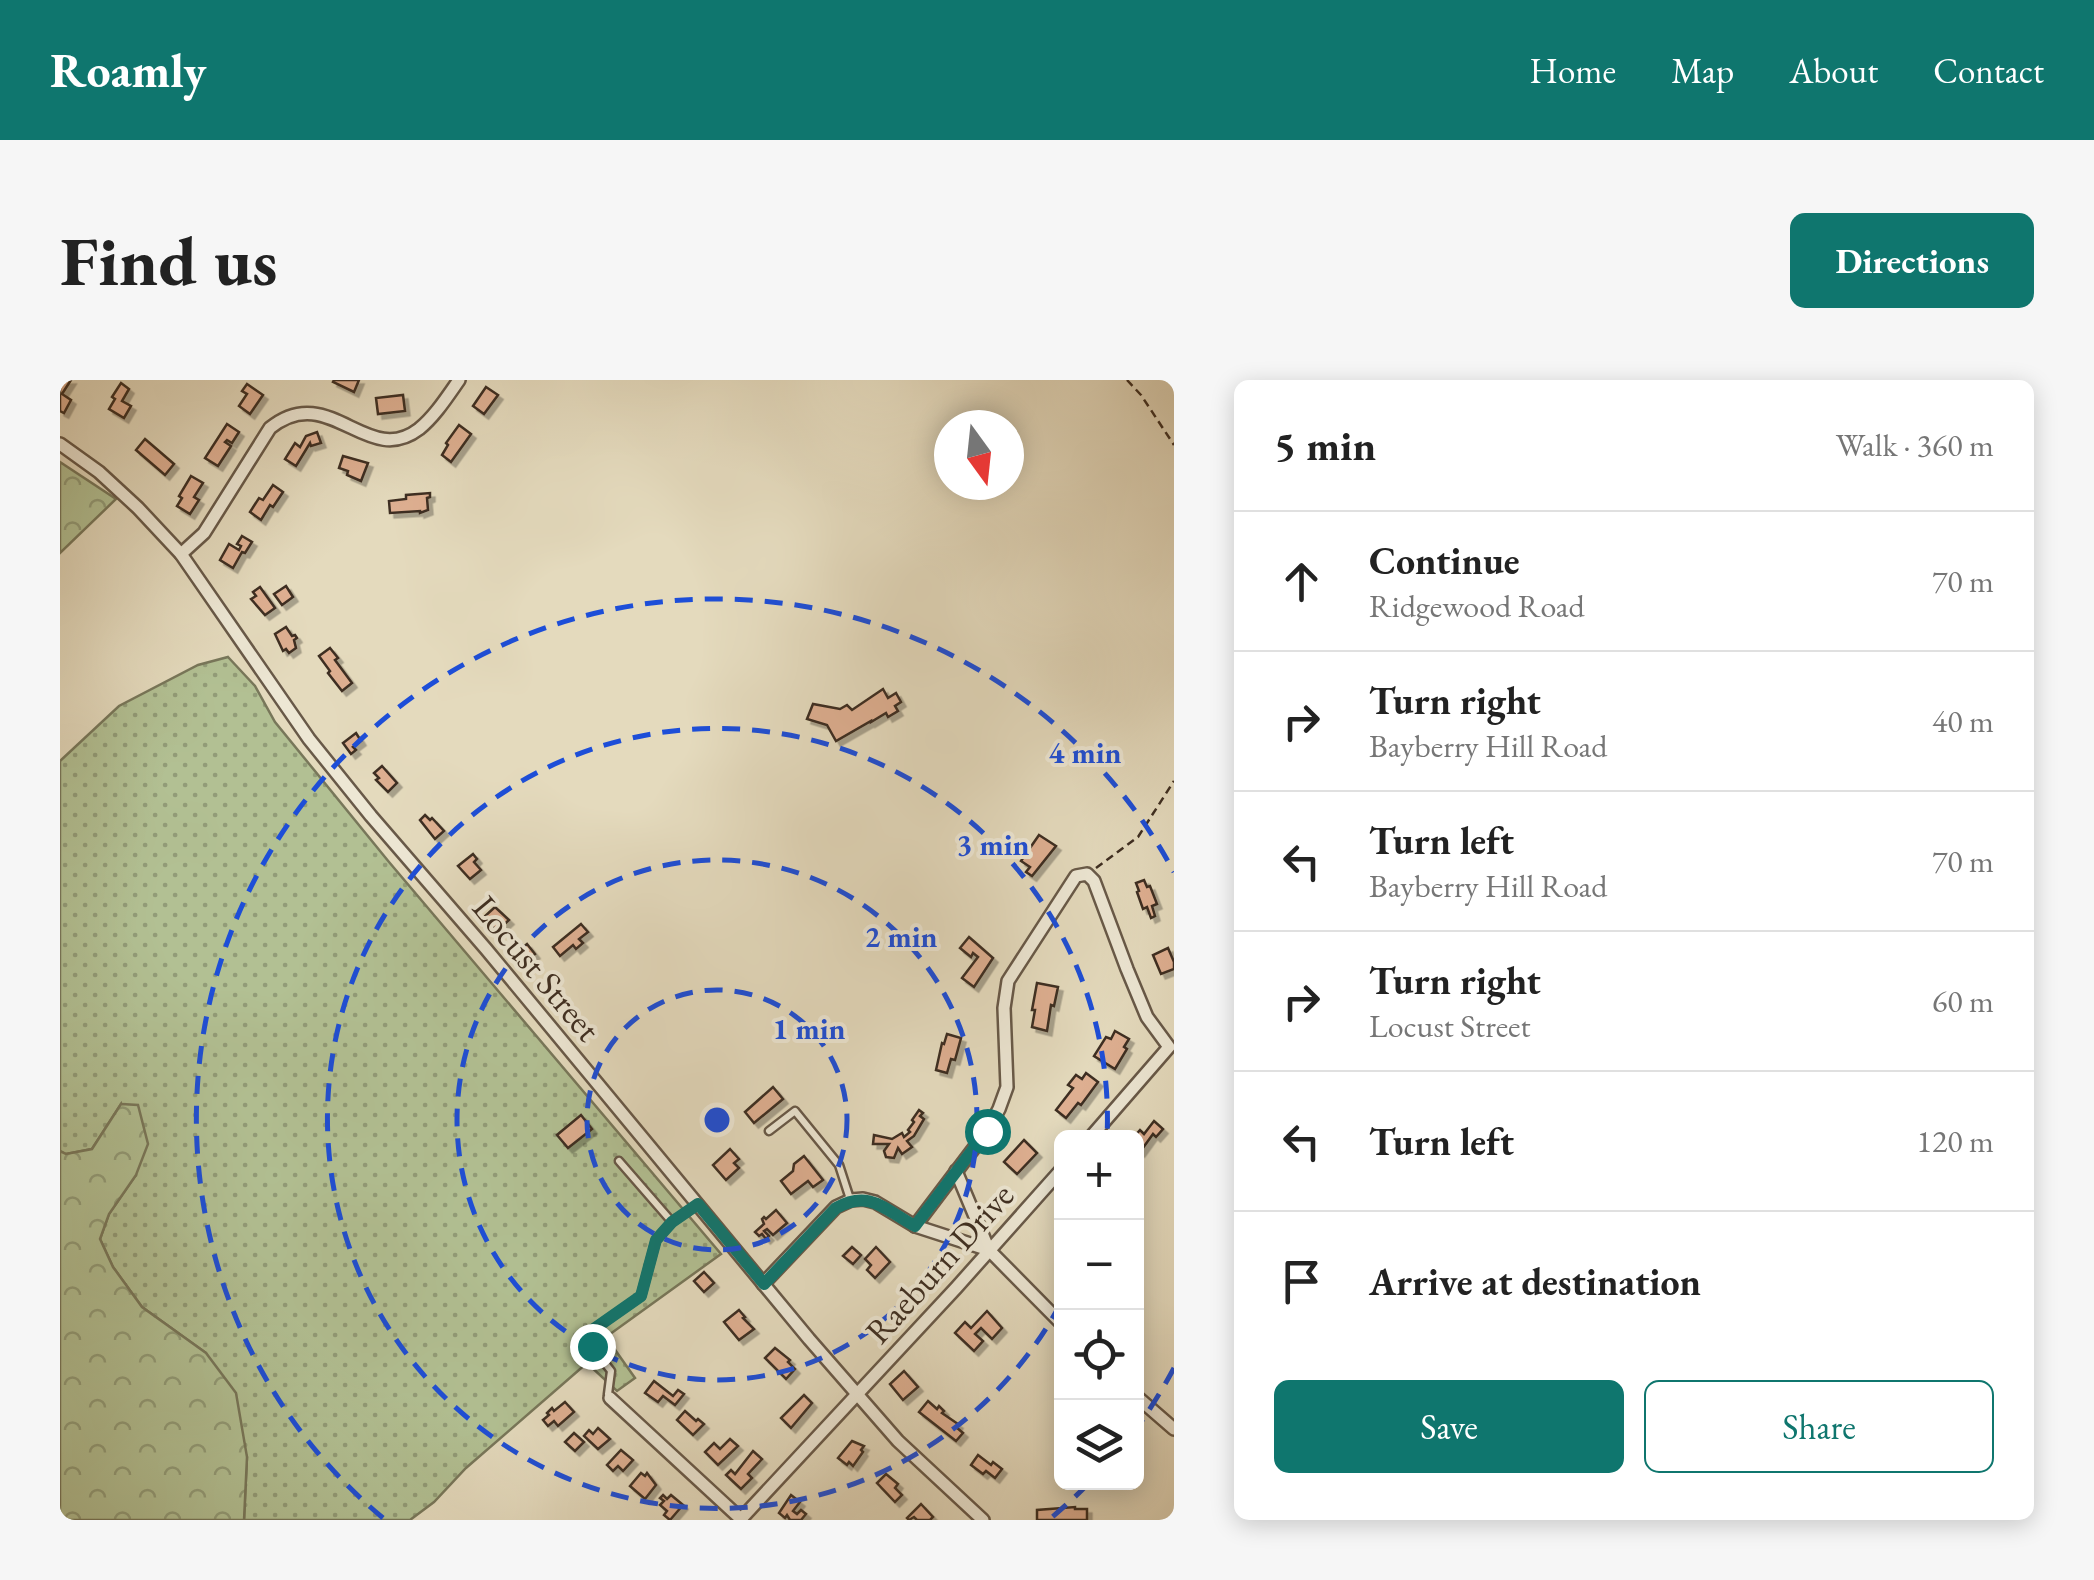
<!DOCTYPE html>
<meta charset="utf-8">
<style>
:root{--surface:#fff;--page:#f6f6f6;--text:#222;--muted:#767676;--line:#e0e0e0;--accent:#0f766e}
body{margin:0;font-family:"EB Garamond",serif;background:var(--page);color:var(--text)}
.controls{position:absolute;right:30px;bottom:30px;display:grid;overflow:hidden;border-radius:15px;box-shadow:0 5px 25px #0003}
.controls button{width:90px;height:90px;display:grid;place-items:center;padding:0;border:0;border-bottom:2px solid var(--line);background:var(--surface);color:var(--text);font:50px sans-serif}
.compass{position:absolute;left:874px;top:30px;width:90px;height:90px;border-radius:50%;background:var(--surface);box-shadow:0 5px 25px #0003;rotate:165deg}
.stop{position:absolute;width:30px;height:30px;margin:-22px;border:8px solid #0f766e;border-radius:50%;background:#fff}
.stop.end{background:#0f766e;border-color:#fff;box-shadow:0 2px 10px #0008}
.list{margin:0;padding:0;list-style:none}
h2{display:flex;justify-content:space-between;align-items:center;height:130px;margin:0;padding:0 40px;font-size:42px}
h2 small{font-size:32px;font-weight:400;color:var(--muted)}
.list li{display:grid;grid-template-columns:65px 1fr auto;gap:30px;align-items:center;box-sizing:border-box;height:140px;padding:0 40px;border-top:2px solid var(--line)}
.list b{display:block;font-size:38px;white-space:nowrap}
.list p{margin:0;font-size:32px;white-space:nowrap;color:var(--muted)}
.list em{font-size:32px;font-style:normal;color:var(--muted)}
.actions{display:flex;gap:20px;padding:30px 40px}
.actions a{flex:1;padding:22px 0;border:2px solid var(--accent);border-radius:15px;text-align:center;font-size:35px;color:var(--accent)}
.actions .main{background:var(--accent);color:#fff}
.icon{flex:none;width:55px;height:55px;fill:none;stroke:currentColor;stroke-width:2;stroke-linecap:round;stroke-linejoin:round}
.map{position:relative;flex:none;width:1114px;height:1140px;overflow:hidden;border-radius:15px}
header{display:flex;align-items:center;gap:60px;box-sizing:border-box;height:140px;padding:0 50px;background:var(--accent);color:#fff}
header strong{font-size:48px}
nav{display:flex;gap:55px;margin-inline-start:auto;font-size:35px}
.intro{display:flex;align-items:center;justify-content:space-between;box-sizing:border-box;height:240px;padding:0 60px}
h1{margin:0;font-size:70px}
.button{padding:25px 45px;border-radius:15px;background:var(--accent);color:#fff;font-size:35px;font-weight:700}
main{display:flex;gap:60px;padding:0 60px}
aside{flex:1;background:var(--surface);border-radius:15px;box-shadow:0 5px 25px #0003}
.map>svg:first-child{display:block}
.grass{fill:url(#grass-dots);stroke:#78775a;stroke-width:2.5}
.forest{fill:url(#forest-crowns);stroke:#78775a;stroke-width:2.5}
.building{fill:#deaf91;stroke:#3e2e21;stroke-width:2.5;filter:url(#shadow)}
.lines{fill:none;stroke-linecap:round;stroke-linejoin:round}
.service-casing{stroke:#685948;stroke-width:11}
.minor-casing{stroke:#685948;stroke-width:16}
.path{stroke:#3e2e21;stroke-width:2.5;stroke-dasharray:8 5;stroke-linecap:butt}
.service{stroke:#ede7d4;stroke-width:6}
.minor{stroke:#ede7d4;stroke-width:11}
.route{stroke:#0f766e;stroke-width:12}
.ring{fill:none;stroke:#1d4ed8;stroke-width:5;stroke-dasharray:18 12}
.labels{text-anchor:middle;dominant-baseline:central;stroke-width:8;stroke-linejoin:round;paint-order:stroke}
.street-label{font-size:35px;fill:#3e2e21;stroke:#ede7d4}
.centre{fill:#1d4ed8;stroke:#ede7d4;stroke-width:5}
.ring-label{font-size:30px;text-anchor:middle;font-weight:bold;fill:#1d4ed8;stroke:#ede7d4;stroke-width:8;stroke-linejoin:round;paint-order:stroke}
</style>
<header>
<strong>Roamly</strong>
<nav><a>Home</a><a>Map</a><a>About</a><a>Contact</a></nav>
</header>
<div class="intro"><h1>Find us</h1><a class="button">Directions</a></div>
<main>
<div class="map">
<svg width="1114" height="1140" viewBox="0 0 1114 1140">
<defs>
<pattern id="grass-dots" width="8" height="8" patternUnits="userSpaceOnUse" patternTransform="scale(2.5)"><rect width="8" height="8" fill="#b2c093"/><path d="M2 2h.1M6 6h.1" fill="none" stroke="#929c78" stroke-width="1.8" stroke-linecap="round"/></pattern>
<pattern id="forest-crowns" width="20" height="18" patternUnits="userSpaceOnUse" patternTransform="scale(2.5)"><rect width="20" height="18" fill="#b2c093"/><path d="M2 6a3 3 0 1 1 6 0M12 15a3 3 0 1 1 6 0" fill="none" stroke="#929c78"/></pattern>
<filter id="shadow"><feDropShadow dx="4.5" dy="4.5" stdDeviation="0" flood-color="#0004"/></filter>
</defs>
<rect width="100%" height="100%" fill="#e4dabd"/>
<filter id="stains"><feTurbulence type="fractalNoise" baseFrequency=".002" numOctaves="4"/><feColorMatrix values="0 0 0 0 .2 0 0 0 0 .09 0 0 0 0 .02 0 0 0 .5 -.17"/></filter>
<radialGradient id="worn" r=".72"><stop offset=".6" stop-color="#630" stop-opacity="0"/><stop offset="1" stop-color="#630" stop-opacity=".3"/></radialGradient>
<polygon class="grass" points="168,277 195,306 215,342 329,482 661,874 546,957 575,998 557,1011 527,983 406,1088 374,1122 350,1140 184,1140 187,1077 146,973 82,927 53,887 40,859 49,834 76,795 61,724 32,769 6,774 0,771 0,381 59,326 138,285"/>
<g class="forest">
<polygon points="0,82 56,119 0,173"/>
<polygon points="61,724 78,725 88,764 76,795 49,834 40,859 53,887 82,927 146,973 176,1013 187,1077 184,1140 0,1140 0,771 6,774 32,769"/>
</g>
<g class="building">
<polygon points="0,0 11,0 2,14 11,20 4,33 0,31"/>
<polygon points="274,0 299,0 294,12 273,2"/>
<polygon points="61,3 69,9 62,21 71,26 64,38 49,29 55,19 52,17"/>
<polygon points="187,4 203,15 190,34 179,26 187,14 182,11"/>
<polygon points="426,7 438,15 424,34 413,26"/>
<polygon points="343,15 345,31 318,34 316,18"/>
<polygon points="167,44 179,52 172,63 167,60 165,62 171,66 158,86 145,78"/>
<polygon points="399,45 411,54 391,82 382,75 388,65 386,63"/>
<polygon points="257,52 261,63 251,66 250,63 236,86 225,79 235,63 240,67 246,56"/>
<polygon points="85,59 114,84 105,95 76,70"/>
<polygon points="283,76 308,83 301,101 287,95 288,91 279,88"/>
<polygon points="131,96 143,103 134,117 139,120 130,134 117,126 122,118 119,116"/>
<polygon points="213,105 223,112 213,127 210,125 201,140 190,132 199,118 203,120"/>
<polygon points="370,113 370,117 367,118 368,130 360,133 360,131 330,133 329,121 346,119 346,115"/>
<polygon points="182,156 192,162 185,173 182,172 173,188 160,180 169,164 179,170 181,166 177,164"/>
<polygon points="226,206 233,217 222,225 214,214"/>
<polygon points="200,207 215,228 205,235 191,219 196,216 193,212"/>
<polygon points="226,247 232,256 235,255 237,258 234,260 236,268 229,273 226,269 223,271 215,254"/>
<polygon points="270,268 278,278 275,280 292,303 282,311 268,293 270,291 259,276"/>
<polygon points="823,309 828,318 836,313 841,322 835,326 838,331 828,337 826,333 811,342 811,341 776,361 767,345 747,339 753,324 780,329 787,325 792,330"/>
<polygon points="296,353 301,361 293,367 296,370 291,374 283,363"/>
<polygon points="322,386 337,403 328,412 316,400 319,398 314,393"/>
<polygon points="365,435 370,440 372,438 384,451 375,459 360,440"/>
<polygon points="979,455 996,466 972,496 966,492 970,487 961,481"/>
<polygon points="413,474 417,479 414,482 421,490 410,499 398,486"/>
<polygon points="1084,500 1087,507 1090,506 1097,524 1092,526 1095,536 1091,538 1087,527 1083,529 1077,512 1079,511 1076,503"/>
<polygon points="435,527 449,540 437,551 424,537"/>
<polygon points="521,544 528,552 519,559 523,563 516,569 513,565 500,576 493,567"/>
<polygon points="909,557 933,578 914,607 902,598 918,577 913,573 911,577 900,568"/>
<polygon points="467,564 475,574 464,583 456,573"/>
<polygon points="1108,568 1114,582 1114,589 1101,594 1093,575"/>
<polygon points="977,603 998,607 994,626 991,625 987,651 972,647 975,630 972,630"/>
<polygon points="1055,651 1069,659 1064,667 1067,669 1055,689 1034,676 1046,657 1051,659"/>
<polygon points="887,654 901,658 895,680 891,679 887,693 876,690 882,663 884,664"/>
<polygon points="1026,693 1038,702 1021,725 1018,723 1006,738 996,730 1013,708 1008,705 1016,695 1022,699"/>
<polygon points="713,707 723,719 694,743 685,732"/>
<polygon points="859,730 863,733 860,736 864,739 854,756 847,761 852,767 842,774 838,768 834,778 826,777 824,771 829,764 813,764 814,755 832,759 842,753 844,757 850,752 848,750 854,742 852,740"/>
<polygon points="521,735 532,749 508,768 497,755"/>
<polygon points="1094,741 1103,749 1096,757 1093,754 1080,772 1076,769 1076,758 1073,758 1080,750 1084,754"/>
<polygon points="964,760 977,773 957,794 944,782"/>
<polygon points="670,769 679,779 674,783 679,788 666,800 653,785"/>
<polygon points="744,776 763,800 753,807 748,801 731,814 721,801 733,791 734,784"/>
<polygon points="716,830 727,843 713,855 707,849 704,851 709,856 706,859 702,854 699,856 695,852 704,844 702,839 704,837 706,839"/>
<polygon points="792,867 801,875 793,884 783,876"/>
<polygon points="816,867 830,882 815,898 807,890 811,885 805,879"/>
<polygon points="644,892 654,903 644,912 634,901"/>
<polygon points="679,930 685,937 683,938 694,949 679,960 664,942"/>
<polygon points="927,931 942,948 932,959 921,948 915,954 923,961 914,971 895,953 905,942 911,948"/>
<polygon points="715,968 730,980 728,982 735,989 726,999 705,978"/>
<polygon points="844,991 858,1007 843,1020 830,1004"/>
<polygon points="594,1001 613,1016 618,1010 624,1014 615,1025 603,1016 598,1022 585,1013"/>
<polygon points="744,1015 752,1023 731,1048 721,1038"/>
<polygon points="868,1021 877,1029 879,1026 884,1031 882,1033 898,1044 896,1047 903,1053 896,1061 859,1032"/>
<polygon points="505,1022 514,1032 498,1046 494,1041 488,1046 483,1040 489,1035 487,1033 492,1028 494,1031"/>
<polygon points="625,1031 636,1041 638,1039 644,1044 633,1055 617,1040"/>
<polygon points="538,1048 550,1059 538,1069 524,1056 529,1050 533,1054"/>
<polygon points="514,1053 524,1062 515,1071 505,1062"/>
<polygon points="670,1059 678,1066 658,1085 645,1072 654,1063 660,1069"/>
<polygon points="792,1061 804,1066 801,1070 803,1072 793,1086 789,1082 787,1085 778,1078"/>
<polygon points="561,1070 573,1080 563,1091 558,1086 553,1091 547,1085"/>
<polygon points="693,1071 702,1079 688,1094 692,1098 681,1109 666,1095 671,1090 675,1094"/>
<polygon points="918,1075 931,1085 933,1082 942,1089 935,1098 926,1091 923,1094 911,1085"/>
<polygon points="581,1093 585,1096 587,1093 596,1105 585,1119 570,1106"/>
<polygon points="826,1094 838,1104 835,1108 842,1115 835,1122 817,1103"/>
<polygon points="603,1115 607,1119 611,1115 623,1125 610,1140 604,1135 607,1131 600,1125 604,1121 600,1118"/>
<polygon points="731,1115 740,1122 733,1131 737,1134 741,1130 746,1134 741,1140 730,1140 727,1135 725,1138 719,1133"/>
<polygon points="861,1124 873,1137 870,1140 857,1140 854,1137 849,1140 847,1138"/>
<polygon points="1015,1127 1015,1129 1027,1129 1027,1140 977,1140 977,1130"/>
</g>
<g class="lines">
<defs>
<g id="service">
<polyline points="709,751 735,731 779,785 790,819"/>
<polyline points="559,781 612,842"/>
<polyline points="549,1017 548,1014 551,991 524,956 581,916 596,860 612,842 637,825"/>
</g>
<g id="minor">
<polyline points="0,64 39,92 78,128 121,174 249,359 311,436 426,569 749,959 838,1061 923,1140"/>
<path d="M 121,174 L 144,153 L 210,48 C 269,0 307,89 359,49 C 375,36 387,17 399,0"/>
<polyline points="896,791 929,870"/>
<polyline points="855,846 927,751 939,729 947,707 944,628 948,601 1016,496 1027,494 1034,501 1067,589 1087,637 1109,667 1030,758"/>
<polyline points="703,904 776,827 791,820 803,819 815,822 855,846 929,870 1002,944"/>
<polyline points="1076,1016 1114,1049"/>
<polyline points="550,1018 682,1140"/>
<polyline points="681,1139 896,908 1002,789"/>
</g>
</defs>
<use href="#service" class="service-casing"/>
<use href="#minor" class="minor-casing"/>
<g class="path">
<polyline points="1067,0 1081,15 1114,65"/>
<polyline points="1036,488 1078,457 1114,401"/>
</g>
<use href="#service" class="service"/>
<use href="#minor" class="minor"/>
</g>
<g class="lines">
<path class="route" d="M 532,966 L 524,956 L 581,916 L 596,860 L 612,842 L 638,824 L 704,904 L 776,828 C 810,809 825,830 855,846 L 927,751"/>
</g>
<g class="ring">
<circle cx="657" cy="740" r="130"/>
<circle cx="657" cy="740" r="260"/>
<path d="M1001 923A390 390 0 1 1 1047 757"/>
<path d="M1114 988A520 520 0 0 1 1078 1046M1028 1104A520 520 0 0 1 991 1138M323 1138A520 520 0 1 1 1114 492"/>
</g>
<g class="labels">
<g class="street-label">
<text transform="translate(477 588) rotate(50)">Locust Street</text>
<text transform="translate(879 883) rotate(-48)">Raeburn Drive</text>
</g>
</g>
<circle cx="657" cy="740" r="15" class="centre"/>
<g class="ring-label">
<text x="1025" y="383">4 min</text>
<text x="933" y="475">3 min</text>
<text x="841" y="567">2 min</text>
<text x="749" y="659">1 min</text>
</g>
<rect width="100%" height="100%" filter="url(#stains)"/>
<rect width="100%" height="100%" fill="url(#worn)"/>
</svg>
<div class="controls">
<button>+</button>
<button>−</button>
<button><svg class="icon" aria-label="locate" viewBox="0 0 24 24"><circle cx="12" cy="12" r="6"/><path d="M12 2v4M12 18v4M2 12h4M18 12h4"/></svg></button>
<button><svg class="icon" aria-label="layers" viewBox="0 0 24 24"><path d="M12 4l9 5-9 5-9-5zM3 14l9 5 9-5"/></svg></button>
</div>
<svg class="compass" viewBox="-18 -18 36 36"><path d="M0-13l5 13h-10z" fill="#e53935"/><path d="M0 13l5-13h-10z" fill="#767676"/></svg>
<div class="stop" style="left:927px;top:751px"></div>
<div class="stop end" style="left:532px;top:966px"></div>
</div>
<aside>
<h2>5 min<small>Walk · 360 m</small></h2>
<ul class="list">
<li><svg class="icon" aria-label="ahead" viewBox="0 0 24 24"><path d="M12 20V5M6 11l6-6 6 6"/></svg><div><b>Continue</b><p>Ridgewood Road</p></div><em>70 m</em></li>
<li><svg class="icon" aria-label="right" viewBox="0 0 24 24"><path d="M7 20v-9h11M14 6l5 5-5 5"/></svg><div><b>Turn right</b><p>Bayberry Hill Road</p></div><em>40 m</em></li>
<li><svg class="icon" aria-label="left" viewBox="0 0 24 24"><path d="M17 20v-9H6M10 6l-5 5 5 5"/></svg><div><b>Turn left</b><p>Bayberry Hill Road</p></div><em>70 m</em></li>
<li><svg class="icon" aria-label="right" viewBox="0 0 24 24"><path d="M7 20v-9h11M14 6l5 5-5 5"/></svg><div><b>Turn right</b><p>Locust Street</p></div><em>60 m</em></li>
<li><svg class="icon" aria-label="left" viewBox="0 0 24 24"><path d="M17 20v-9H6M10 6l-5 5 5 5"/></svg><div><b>Turn left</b></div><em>120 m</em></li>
<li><svg class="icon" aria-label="arrive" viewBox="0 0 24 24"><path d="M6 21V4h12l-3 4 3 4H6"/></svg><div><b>Arrive at destination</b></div></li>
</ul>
<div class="actions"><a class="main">Save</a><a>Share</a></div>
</aside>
</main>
